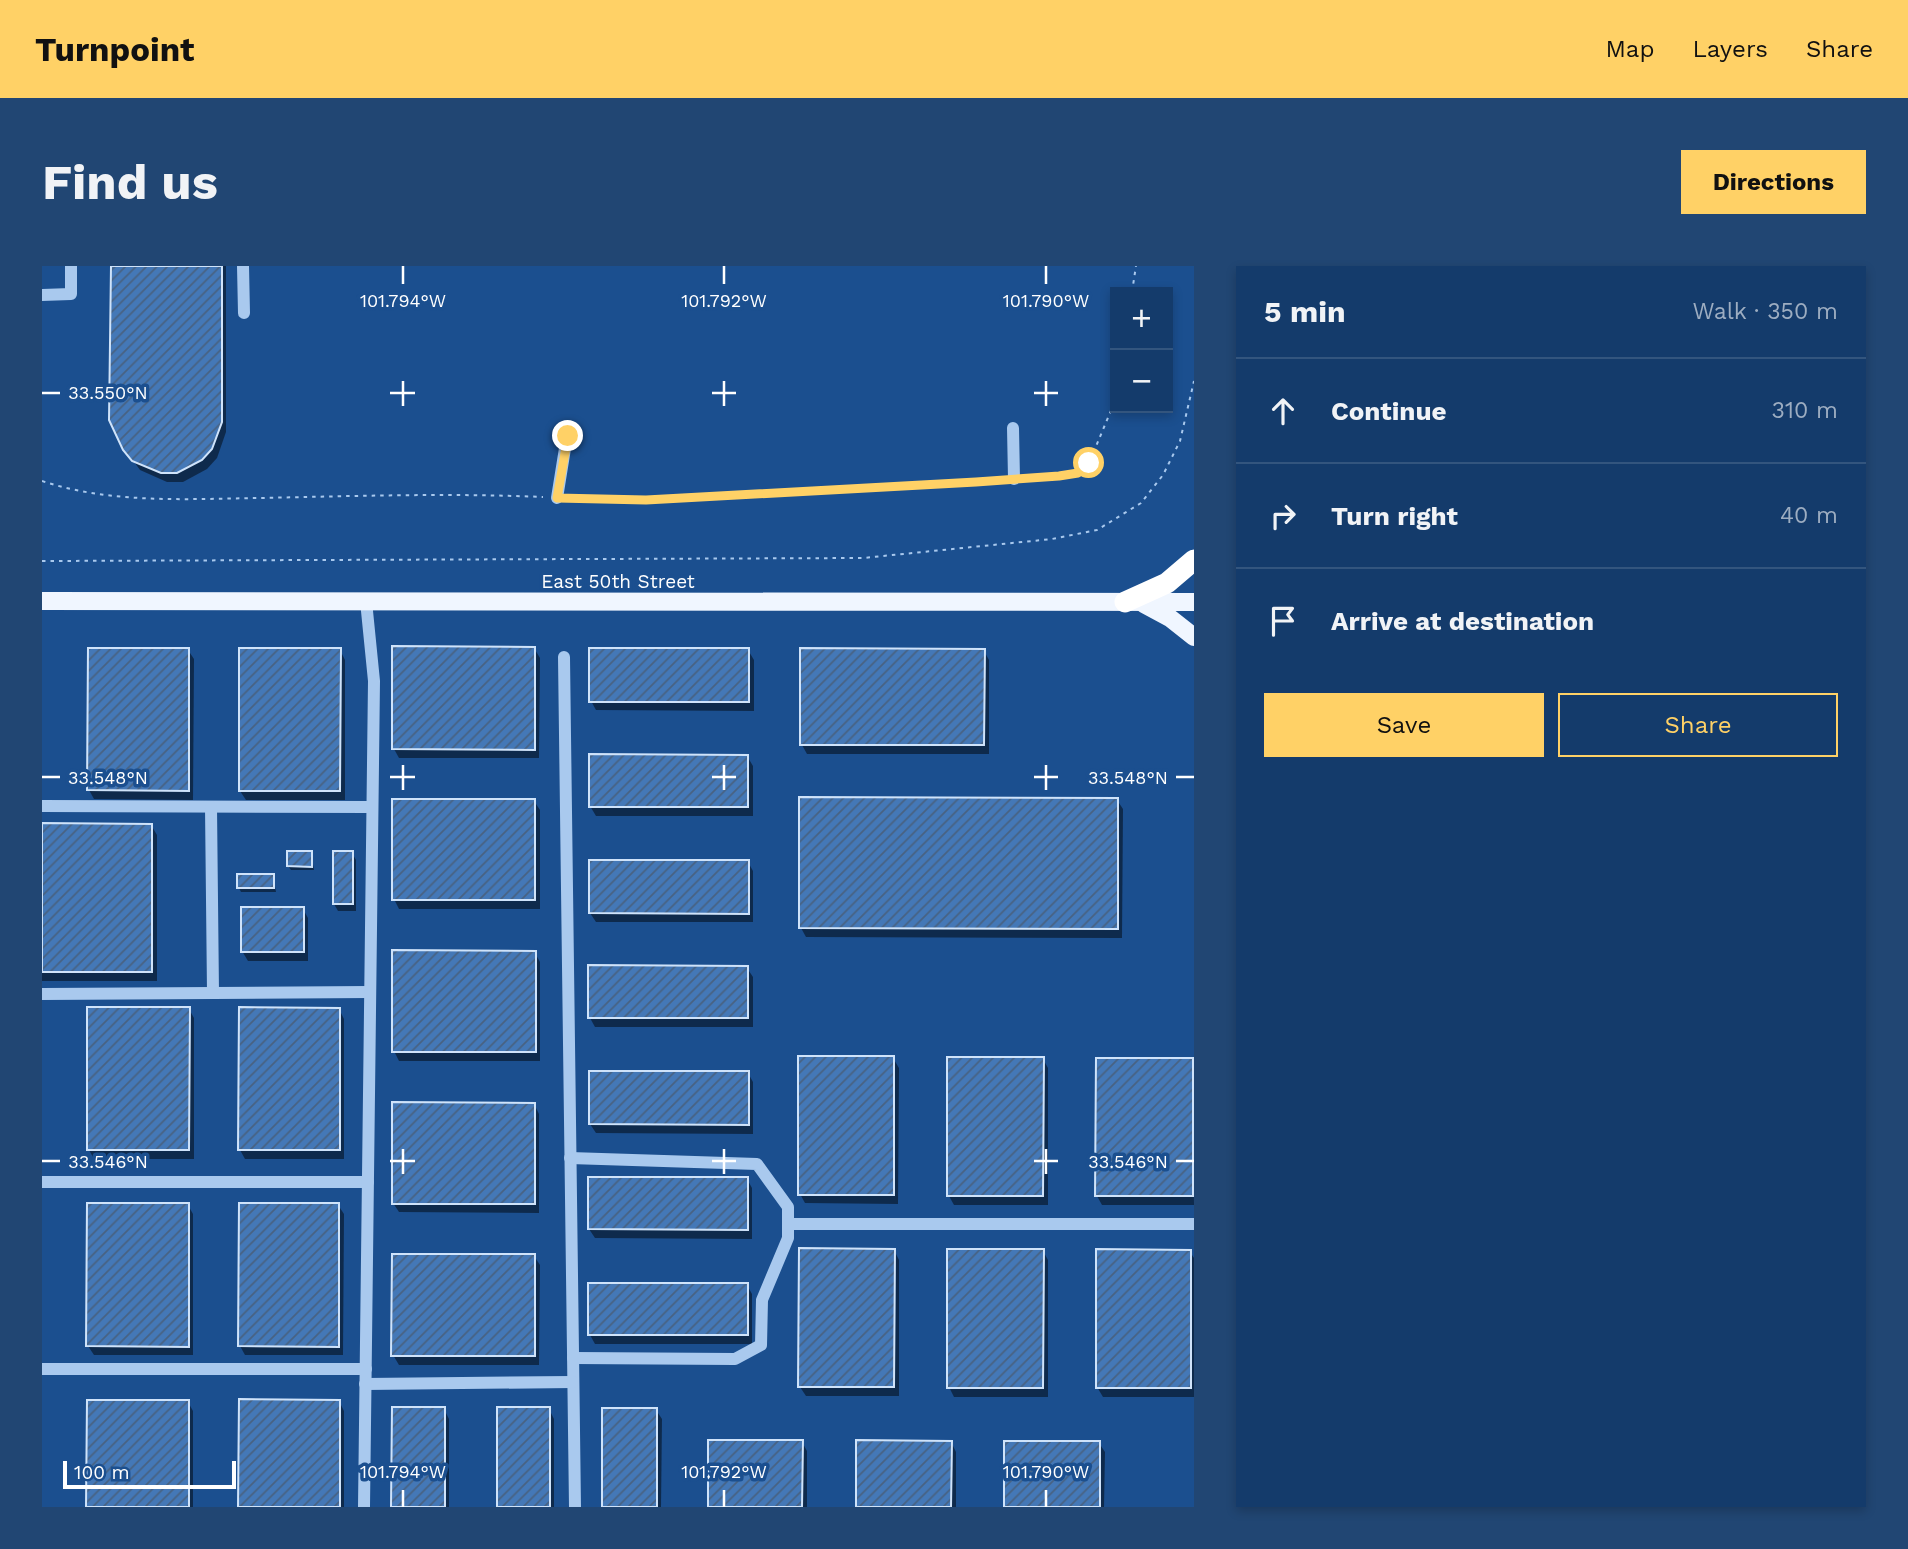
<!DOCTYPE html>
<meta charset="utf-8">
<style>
:root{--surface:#143b6b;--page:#214673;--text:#f1f3f6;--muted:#9dadc1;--line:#33557e;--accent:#ffd166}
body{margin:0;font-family:"Work Sans",sans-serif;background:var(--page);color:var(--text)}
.controls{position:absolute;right:21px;top:21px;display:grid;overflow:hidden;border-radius:0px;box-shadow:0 4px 10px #0003}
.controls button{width:63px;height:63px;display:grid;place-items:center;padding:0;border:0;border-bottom:2px solid var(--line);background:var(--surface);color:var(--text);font:35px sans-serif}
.scale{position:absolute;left:21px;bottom:18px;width:173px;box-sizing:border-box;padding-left:7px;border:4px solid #fff;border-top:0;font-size:19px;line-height:24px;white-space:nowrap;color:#fff;-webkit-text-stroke:5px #1b4f8f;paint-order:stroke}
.stop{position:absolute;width:21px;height:21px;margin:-16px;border:5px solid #ffd166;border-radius:50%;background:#fff}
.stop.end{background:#ffd166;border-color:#fff;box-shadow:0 2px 7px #0008}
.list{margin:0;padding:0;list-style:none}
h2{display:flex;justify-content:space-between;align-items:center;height:91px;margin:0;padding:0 28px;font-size:30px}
h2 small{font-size:23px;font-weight:400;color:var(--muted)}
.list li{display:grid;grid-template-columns:46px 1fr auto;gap:21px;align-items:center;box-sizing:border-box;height:105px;padding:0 28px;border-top:2px solid var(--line)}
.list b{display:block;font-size:26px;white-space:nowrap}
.list em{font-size:23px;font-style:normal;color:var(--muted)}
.actions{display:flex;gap:14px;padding:21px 28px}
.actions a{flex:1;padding:16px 0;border:2px solid var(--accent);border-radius:0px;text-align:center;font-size:24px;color:var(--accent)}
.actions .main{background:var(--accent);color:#111}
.icon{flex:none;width:38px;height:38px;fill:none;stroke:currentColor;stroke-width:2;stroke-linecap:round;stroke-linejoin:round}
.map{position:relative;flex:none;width:1152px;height:1241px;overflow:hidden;border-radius:0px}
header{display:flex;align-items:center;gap:42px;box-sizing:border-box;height:98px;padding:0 35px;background:var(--accent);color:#111}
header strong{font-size:33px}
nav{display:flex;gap:38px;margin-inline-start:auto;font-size:24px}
.intro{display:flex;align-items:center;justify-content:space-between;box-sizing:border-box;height:168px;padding:0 42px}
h1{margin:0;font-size:49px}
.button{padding:18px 32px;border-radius:0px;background:var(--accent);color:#111;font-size:24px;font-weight:700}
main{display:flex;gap:42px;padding:0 42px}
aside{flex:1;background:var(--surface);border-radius:0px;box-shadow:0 4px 10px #0003}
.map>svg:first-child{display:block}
.shadow{fill:#0007}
.building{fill:url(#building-hatch);stroke:#cfe3fa;stroke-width:2}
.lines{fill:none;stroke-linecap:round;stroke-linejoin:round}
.path{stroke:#a9c9ee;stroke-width:2;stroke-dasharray:3.5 5;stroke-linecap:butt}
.minor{stroke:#a9c9ee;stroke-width:12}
.major{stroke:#f0f6ff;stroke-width:18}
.highway{stroke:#fff;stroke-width:21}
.route{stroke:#ffd166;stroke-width:9}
.ticks{fill:none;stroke:#fff;stroke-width:2.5}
.labels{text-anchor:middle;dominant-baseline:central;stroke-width:7;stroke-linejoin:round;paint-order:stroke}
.street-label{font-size:19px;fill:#fff;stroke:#1b4f8f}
.ticks-label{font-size:18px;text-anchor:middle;fill:#fff;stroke:#1b4f8f;stroke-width:7;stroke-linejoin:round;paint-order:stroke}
</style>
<header>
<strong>Turnpoint</strong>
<nav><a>Map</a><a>Layers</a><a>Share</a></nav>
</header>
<div class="intro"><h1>Find us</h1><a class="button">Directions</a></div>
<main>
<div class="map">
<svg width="1152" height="1241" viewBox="0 0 1152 1241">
<defs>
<pattern id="building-hatch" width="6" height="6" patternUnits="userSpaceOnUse" patternTransform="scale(1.75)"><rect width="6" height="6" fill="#4478b7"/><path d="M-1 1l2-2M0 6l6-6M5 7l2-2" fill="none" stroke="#486282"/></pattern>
</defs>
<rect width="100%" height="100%" fill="#1b4f8f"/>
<g class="shadow">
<polygon points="71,0 184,0 184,166 175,192 165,203 141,216 125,216 98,204 83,183"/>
<polygon points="492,382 498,392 497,492 357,492 352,483"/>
<polygon points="146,384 152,393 151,534 52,533 47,524"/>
<polygon points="298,384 303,394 303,534 204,534 198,525"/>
<polygon points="706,384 712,394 712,445 554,444 549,435"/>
<polygon points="942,385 947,394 947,488 765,488 760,479"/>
<polygon points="705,490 711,500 711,550 554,550 548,540"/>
<polygon points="1075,534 1081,543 1080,672 764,671 759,662"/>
<polygon points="492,535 498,544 498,643 357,643 352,633"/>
<polygon points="0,559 109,559 115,569 115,715 0,715"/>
<polygon points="269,587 272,604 249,604 246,600"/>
<polygon points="310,587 314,594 314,645 296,645 292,638"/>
<polygon points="706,596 711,605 711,656 554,656 548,647"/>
<polygon points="231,610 234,626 199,626 197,622"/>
<polygon points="261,643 266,652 266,695 206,695 200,685"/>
<polygon points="493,687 498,696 498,795 357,795 352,785"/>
<polygon points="705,702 711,711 711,761 553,761 548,752"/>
<polygon points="147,743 152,752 152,893 52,893 47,884"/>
<polygon points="297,743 302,753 302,893 203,893 198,884"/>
<polygon points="851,792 857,802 856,938 763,937 758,928"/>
<polygon points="1001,793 1006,802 1006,939 912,939 907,930"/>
<polygon points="1150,794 1152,939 1060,939 1055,930"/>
<polygon points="706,807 711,816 711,868 554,867 548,858"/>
<polygon points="492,838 497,848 497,947 357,946 351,937"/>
<polygon points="705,913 710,922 710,973 553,972 547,963"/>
<polygon points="146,939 151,948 151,1089 52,1089 46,1080"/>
<polygon points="296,939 302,948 301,1089 203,1089 198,1080"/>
<polygon points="852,984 857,994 857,1130 764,1130 758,1121"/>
<polygon points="1001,985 1006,994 1006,1131 912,1131 907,1121"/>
<polygon points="1148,986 1152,992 1152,1131 1061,1131 1055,1121"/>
<polygon points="492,990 498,999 497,1099 357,1099 351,1089"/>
<polygon points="705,1019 710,1028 710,1078 553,1078 548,1069"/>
<polygon points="297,1135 302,1145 302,1241 198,1241"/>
<polygon points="146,1136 151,1145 151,1241 46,1241"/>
<polygon points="402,1143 407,1153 407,1241 351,1241"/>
<polygon points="507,1143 512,1153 512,1241 457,1241"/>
<polygon points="614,1144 620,1153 619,1241 562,1241"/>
<polygon points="760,1176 765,1185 765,1241 668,1241"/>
<polygon points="909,1176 914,1186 914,1241 816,1241"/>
<polygon points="1057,1177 1063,1186 1062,1241 964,1241"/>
</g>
<g class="building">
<polygon points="69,0 180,0 180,156 170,183 160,194 135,207 119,207 90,195 81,184 67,154"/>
<polygon points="350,380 493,381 493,484 350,483"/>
<polygon points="46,382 147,382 147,525 45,524"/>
<polygon points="197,382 299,382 298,525 197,525"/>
<rect x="547" y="382" width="160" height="54"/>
<polygon points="758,382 943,383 942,479 758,479"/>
<polygon points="547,488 706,489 706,541 547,541"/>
<polygon points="757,531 1076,532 1076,663 757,662"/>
<rect x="350" y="533" width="143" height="101"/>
<polygon points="0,557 110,558 110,706 0,706"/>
<polygon points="245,585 270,585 270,601 245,600"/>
<rect x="291" y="585" width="20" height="53"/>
<polygon points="547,594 707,594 707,648 547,647"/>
<rect x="195" y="608" width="37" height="14"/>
<rect x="199" y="641" width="63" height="45"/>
<polygon points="350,684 494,685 494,786 350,786"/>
<polygon points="546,699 706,700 706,752 546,752"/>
<polygon points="45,741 148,741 147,884 45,884"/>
<polygon points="197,741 298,742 298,884 196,884"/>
<rect x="756" y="790" width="96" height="139"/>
<polygon points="905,791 1002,791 1001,930 905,930"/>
<polygon points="1054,792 1151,792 1151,930 1053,930"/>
<polygon points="547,805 707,805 707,859 547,858"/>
<polygon points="350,836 493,837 493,938 350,938"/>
<polygon points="546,911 706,911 706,964 546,963"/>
<polygon points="45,937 147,937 147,1081 44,1080"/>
<polygon points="197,937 297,937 297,1081 196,1080"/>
<polygon points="757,982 853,983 852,1121 756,1121"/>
<polygon points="905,983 1002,983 1001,1122 905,1122"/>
<polygon points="1054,983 1149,984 1149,1122 1054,1122"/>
<polygon points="350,988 493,988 493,1090 349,1090"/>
<rect x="546" y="1017" width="160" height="52"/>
<polygon points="197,1133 298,1134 298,1241 196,1241"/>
<polygon points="45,1134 147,1134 147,1241 44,1241"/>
<polygon points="350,1141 403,1141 403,1241 349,1241"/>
<rect x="455" y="1141" width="53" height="100"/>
<rect x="560" y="1142" width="55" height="99"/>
<polygon points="666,1174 761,1174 760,1241 666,1241"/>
<polygon points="814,1174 910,1175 909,1241 814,1241"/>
<rect x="962" y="1175" width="96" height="66"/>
</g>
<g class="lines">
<g class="path">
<polyline points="1090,26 1094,0"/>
<polyline points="986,212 1036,207 1047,197 1073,135"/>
<path d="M 0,215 C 69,238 146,233 218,232 C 312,230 407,227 501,231"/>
<polyline points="528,233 604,234 959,214"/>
<polyline points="0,295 821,292 1010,273 1055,264 1099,237 1121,209 1138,175 1152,115"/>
</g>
<g class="minor">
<polyline points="201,0 202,47"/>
<polyline points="0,29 29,28 29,0"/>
<polyline points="971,162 972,213"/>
<polyline points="515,232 525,170"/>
<polyline points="522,391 533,1241"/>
<polyline points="0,540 330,541"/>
<polyline points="169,541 171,727"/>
<polyline points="0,728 328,726"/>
<polyline points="528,892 715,898 746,941 746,972 720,1034 719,1079 693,1093 531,1092"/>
<polyline points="0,916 326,916"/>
<polyline points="746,958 1152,958"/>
<polyline points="0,1103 324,1103"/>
<polyline points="323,1118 531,1116"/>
<polyline points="322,1241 332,415 324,335"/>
</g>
<g class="major">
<polyline points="0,335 1152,336"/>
<polyline points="1102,338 1128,352 1152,371"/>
</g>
<polyline class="highway" points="1083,336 1125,317 1152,294"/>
</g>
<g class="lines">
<polyline class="route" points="526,170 515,232 604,234 934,216 1017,210 1036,207 1047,197"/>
</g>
<path class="ticks" d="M 361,0 L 361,18M 682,0 L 682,18M 1004,0 L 1004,18M 361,115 L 361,140M 682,115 L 682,140M 1004,115 L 1004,140M 0,127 L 18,127M 348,127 L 373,127M 670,127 L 694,127M 992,127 L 1016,127M 361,499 L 361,524M 682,499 L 682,524M 1004,499 L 1004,524M 0,511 L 18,511M 348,511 L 373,511M 670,511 L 694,511M 992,511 L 1016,511M 1134,511 L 1152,511M 361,883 L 361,908M 682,883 L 682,908M 1004,883 L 1004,908M 0,895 L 18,895M 348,895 L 373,895M 670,895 L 694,895M 992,895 L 1016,895M 1134,895 L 1152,895M 361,1224 L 361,1241M 682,1224 L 682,1241M 1004,1224 L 1004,1241"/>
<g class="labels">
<g class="street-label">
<text x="576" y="315">East 50th Street</text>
</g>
</g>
<g class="ticks-label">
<text x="361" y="41">101.794°W</text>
<text x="682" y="41">101.792°W</text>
<text x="1004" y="41">101.790°W</text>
<text x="66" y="133">33.550°N</text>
<text x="66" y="518">33.548°N</text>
<text x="1086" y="518">33.548°N</text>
<text x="66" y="902">33.546°N</text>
<text x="1086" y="902">33.546°N</text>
<text x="361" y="1212">101.794°W</text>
<text x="682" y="1212">101.792°W</text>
<text x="1004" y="1212">101.790°W</text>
</g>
</svg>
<div class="controls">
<button>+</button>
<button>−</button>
</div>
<div class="scale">100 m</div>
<div class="stop" style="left:1047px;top:197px"></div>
<div class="stop end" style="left:526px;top:170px"></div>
</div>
<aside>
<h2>5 min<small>Walk · 350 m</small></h2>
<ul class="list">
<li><svg class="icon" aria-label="ahead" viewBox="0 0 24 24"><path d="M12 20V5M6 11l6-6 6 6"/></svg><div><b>Continue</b></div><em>310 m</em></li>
<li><svg class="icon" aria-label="right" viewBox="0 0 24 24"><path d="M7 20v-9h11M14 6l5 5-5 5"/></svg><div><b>Turn right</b></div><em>40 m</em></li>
<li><svg class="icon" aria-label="arrive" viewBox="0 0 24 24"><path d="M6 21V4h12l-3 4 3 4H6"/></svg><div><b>Arrive at destination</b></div></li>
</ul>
<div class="actions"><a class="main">Save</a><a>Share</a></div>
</aside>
</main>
